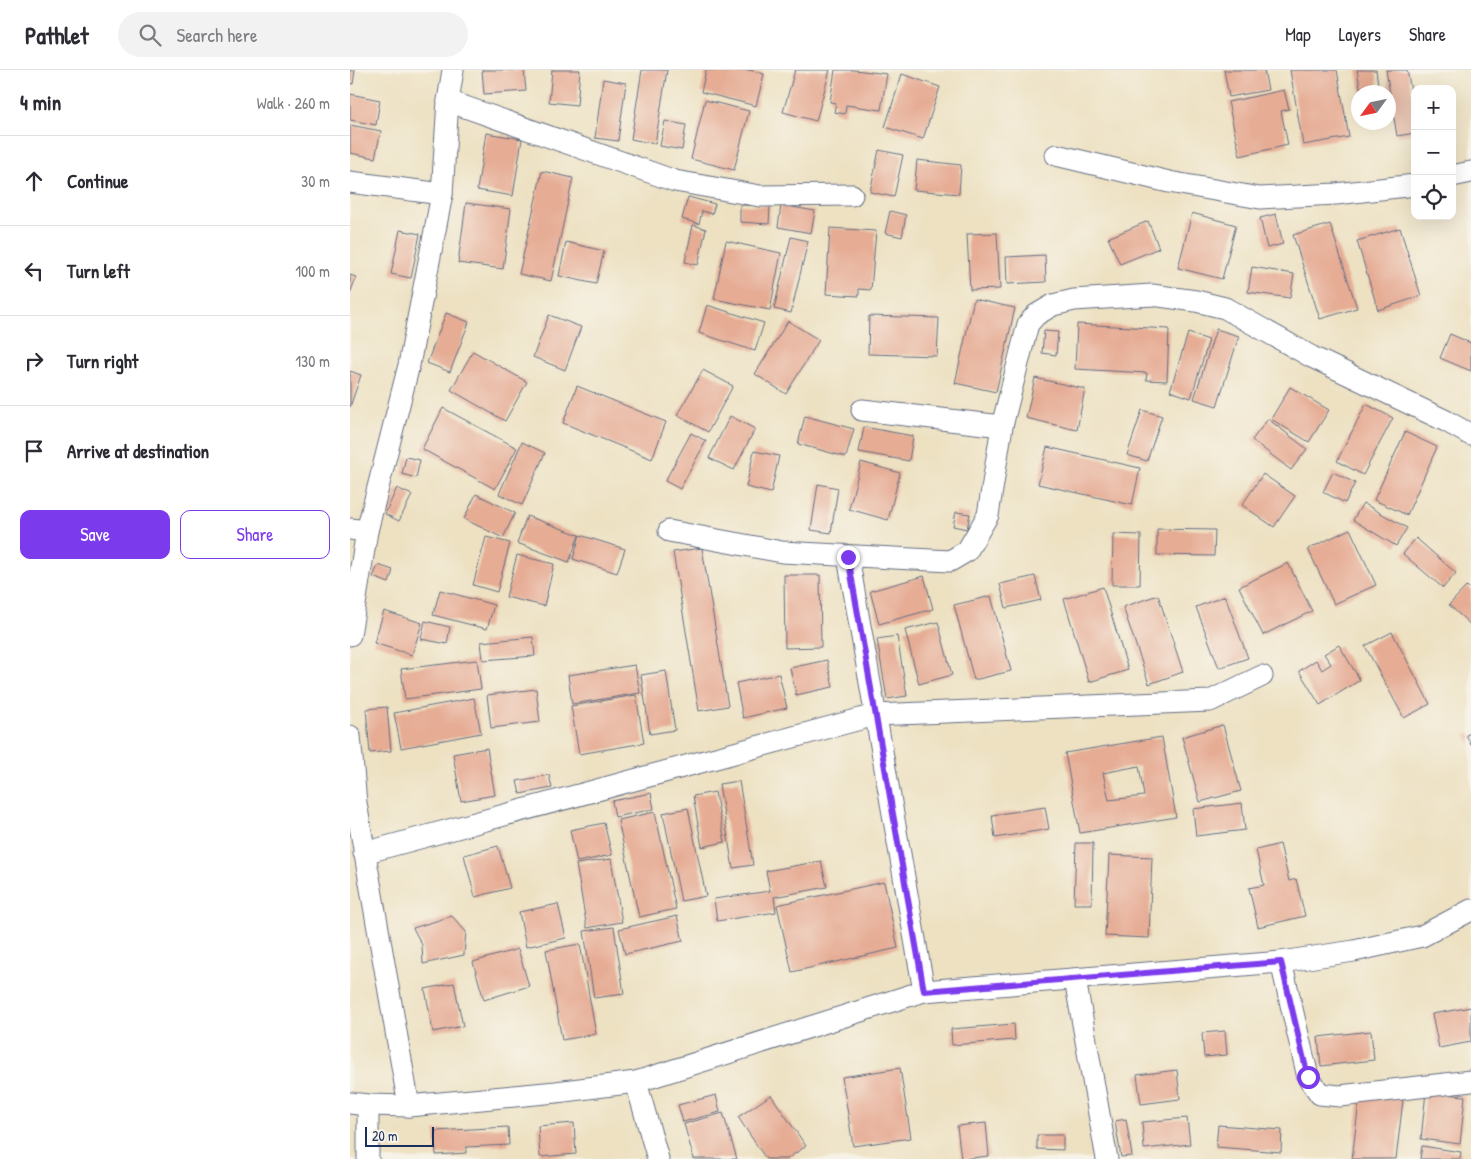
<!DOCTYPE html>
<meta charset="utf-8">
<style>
:root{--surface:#fff;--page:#f2f2f3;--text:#2b2b33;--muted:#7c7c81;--line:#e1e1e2;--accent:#7c3aed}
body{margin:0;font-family:"Patrick Hand",sans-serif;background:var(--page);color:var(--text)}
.controls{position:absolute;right:15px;top:15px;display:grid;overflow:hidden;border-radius:10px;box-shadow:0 5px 20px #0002}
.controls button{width:45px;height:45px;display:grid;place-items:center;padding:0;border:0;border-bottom:1px solid var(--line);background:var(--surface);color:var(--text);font:25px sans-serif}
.compass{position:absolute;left:1001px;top:15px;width:45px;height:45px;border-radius:50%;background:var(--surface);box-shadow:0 5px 20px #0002;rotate:237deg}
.scale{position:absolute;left:15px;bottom:12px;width:69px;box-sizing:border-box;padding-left:5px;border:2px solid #1b2f5e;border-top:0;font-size:14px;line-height:18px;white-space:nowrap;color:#1b2f5e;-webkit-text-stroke:4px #f7f3e8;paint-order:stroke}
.stop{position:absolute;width:15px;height:15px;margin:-11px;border:4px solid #7c3aed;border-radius:50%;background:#fff}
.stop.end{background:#7c3aed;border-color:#fff;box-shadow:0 1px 5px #0008}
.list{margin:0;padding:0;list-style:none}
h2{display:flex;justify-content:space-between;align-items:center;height:65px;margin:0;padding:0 20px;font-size:21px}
h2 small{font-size:16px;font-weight:400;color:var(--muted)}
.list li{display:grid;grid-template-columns:32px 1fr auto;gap:15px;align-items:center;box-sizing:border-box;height:90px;padding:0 20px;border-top:1px solid var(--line)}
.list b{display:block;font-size:19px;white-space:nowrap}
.list em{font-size:16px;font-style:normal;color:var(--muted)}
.actions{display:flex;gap:10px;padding:15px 20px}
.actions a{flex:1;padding:11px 0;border:1px solid var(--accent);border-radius:10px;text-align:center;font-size:18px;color:var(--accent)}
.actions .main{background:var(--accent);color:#fff}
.icon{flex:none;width:28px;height:28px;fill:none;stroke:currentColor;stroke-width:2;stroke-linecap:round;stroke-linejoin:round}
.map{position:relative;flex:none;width:1121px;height:1089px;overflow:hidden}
header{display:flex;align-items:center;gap:30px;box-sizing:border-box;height:70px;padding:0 25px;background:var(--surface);border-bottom:1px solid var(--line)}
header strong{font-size:24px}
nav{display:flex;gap:28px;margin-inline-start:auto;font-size:18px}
.search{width:350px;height:45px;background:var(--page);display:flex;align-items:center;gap:12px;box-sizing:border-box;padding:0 18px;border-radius:28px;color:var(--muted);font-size:19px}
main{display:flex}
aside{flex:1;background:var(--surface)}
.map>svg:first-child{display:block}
.building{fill:#e6ac94;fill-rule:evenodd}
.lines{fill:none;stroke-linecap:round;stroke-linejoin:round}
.minor-casing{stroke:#646d81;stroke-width:23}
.minor{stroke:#fff;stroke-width:21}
.route{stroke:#7c3aed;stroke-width:6}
</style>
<header>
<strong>Pathlet</strong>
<div class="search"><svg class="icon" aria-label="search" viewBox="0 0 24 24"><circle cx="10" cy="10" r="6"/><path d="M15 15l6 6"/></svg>Search here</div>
<nav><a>Map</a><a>Layers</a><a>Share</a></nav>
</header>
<main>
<aside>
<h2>4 min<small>Walk · 260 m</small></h2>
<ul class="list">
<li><svg class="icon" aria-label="ahead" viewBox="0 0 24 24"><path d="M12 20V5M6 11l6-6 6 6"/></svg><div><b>Continue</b></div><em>30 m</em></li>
<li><svg class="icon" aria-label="left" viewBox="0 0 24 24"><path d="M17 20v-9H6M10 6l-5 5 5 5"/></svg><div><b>Turn left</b></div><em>100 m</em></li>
<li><svg class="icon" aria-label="right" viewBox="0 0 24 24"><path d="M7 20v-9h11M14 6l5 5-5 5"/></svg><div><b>Turn right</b></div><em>130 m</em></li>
<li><svg class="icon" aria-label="arrive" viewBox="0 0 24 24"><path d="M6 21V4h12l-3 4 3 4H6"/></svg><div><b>Arrive at destination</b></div></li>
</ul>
<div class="actions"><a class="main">Save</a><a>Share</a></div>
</aside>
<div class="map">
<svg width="1121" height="1089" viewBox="0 0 1121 1089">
<rect width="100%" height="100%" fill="#f7f3e8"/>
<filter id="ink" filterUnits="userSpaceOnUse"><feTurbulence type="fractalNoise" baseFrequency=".02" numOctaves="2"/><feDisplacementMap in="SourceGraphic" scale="10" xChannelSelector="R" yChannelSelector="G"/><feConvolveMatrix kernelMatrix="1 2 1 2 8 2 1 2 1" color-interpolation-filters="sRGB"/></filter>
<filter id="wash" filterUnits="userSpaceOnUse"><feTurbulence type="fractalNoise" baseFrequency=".0096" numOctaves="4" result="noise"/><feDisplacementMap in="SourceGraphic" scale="20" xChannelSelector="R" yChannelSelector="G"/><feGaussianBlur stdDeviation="1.12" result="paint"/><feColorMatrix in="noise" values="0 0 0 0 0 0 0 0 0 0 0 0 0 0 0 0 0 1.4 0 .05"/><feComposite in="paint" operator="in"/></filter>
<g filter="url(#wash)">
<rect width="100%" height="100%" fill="#ede1c2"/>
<g id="blocks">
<g class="building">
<polygon points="0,0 5,0 3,14 0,13"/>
<polygon points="132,0 174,0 176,21 134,24"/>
<polygon points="202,0 230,0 227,35 199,32"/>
<polygon points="292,0 317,0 305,74 281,69"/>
<polygon points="356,0 399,0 414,4 406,36 351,22"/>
<polygon points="445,0 480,0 466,51 433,42"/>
<polygon points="485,0 505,0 537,4 531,40 496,35 495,44 484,42 486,33 480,32"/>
<polygon points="874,0 914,0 918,20 879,27"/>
<polygon points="940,0 987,0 999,67 953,75"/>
<polygon points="1007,0 1026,0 1029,22 1011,22"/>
<polygon points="1036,0 1057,0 1065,41 1065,63 1047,66"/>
<polygon points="552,4 590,17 573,69 535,57"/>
<polygon points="253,9 276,13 268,71 245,68"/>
<polygon points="934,20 939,39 931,41 938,75 890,86 878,32"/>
<polygon points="0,24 30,30 26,55 0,50"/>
<polygon points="355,30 399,41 384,100 341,89"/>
<polygon points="315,51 336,55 332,80 310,76"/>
<polygon points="0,55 31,61 25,88 0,83"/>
<polygon points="136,63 172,69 163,126 127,120"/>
<polygon points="529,80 553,85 544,127 520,122"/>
<polygon points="567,90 611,95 609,124 564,120"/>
<polygon points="192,101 223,108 201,211 169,204"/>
<polygon points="338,127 365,134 362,144 352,141 349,154 332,149"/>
<polygon points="116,133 161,139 153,199 108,193"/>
<polygon points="390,135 420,136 419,154 390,152"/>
<polygon points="431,135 465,141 461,163 428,157"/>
<polygon points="540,141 556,145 552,167 535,163"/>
<polygon points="842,143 886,155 872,209 828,198"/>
<polygon points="926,144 933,174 917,178 910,148"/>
<polygon points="798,151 809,178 770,194 758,168"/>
<polygon points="980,154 1007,238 970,249 943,165"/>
<polygon points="343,155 356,159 348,195 335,192"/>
<polygon points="480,158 526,161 521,220 509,219 509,226 476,224"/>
<polygon points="1050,158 1071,226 1028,240 1007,171"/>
<polygon points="50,160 70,164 61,208 41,204"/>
<polygon points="647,163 650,219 620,220 617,164"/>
<polygon points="441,167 458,171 441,243 424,239"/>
<polygon points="376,171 431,183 420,240 364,229"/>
<polygon points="216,172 254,181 246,214 209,206"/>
<polygon points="695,185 696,212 657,214 656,187"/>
<polygon points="902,197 944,204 940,228 898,222"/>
<polygon points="0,205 6,207 0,224"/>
<polygon points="624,229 665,238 646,322 605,313"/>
<polygon points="357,235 414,253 405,281 349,263"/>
<polygon points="96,243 119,252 100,302 77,293"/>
<polygon points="199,245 231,257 215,300 183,287"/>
<polygon points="519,246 589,248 587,286 518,284"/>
<polygon points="438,251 469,270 436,324 405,304"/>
<polygon points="727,254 819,259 817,311 796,310 797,303 725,299"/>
<polygon points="866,259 889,266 867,336 844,329"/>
<polygon points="694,261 708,262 706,285 692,283"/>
<polygon points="838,263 859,270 841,328 820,321"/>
<polygon points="1100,264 1121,273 1121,301 1090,288"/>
<polygon points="123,281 177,312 155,351 101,320"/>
<polygon points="353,300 383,316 358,362 327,345"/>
<polygon points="0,301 11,305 0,337"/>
<polygon points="685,308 735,319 727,360 676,348"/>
<polygon points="227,316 316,352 302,389 213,353"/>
<polygon points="940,317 979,340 959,372 921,349"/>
<polygon points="1016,334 1043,348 1013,405 987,391"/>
<polygon points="93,338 167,378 145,419 72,379"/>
<polygon points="792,340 812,346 797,391 777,385"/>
<polygon points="380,346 405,359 384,400 359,388"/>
<polygon points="455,346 504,359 496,387 448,374"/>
<polygon points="918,349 957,379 941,400 902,370"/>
<polygon points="514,357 563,366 559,391 509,382"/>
<polygon points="1055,362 1087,377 1057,445 1024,430"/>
<polygon points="341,363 356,371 330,419 315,411"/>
<polygon points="172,372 195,383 172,435 149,424"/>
<polygon points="697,377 790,398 782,435 688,414"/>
<polygon points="404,381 429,386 421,423 396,417"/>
<polygon points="56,387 70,390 66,408 52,404"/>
<polygon points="511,392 550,403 538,450 499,439"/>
<polygon points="983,402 1005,413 995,433 973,422"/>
<polygon points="913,404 945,426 924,457 892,435"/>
<polygon points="468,414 488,418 481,463 461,460"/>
<polygon points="47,418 62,425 49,451 35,444"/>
<polygon points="126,424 165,443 153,468 114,449"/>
<polygon points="1013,433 1057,458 1046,476 1003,450"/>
<polygon points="606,442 620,444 617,459 603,456"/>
<polygon points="177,446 229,465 219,492 167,473"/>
<polygon points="807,459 865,460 864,486 807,485"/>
<polygon points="1000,459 1026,515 984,534 958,479"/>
<polygon points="763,464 791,465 790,515 762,515"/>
<polygon points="230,465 275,479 267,503 223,489"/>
<polygon points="136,467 160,473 147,522 123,515"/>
<polygon points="1066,468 1106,503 1093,518 1053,484"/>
<polygon points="352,478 378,636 349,641 323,482"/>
<polygon points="167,485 204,494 194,536 156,527"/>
<polygon points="938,493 962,541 913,565 889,517"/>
<polygon points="28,495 43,500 39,513 23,507"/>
<polygon points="434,505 470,505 471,577 435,578"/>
<polygon points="574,506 583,539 529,554 520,521"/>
<polygon points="685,506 691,530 656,538 650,514"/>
<polygon points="1117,516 1121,520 1121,555 1099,535"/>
<polygon points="753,517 778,600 739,612 714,529"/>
<polygon points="90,520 144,535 137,559 83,545"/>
<polygon points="808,525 833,602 799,614 773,537"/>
<polygon points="641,526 661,601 624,610 604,535"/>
<polygon points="875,526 898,588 869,598 846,537"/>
<polygon points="34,541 72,553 62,585 24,573"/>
<polygon points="75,551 100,557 97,574 71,569"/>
<polygon points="588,552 602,605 569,614 555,560"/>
<polygon points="1042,562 1080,634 1054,648 1015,576"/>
<polygon points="547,566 557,626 537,629 527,569"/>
<polygon points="183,567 185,586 133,590 131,572"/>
<polygon points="989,575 1010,610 970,635 949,601 966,590 972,600 981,594 974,584"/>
<polygon points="127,590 131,619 55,629 51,599"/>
<polygon points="477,590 483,617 446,625 440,598"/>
<polygon points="285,595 290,623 222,634 218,605"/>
<polygon points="316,601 325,660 300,664 291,605"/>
<polygon points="429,604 437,638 393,648 386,613"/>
<polygon points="186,619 190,652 141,658 137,625"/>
<polygon points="286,625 294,673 229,684 221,636"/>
<polygon points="124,628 131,663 51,678 44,643"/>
<polygon points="37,637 41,681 20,683 16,639"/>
<polygon points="873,655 891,721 850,732 832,667"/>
<polygon points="1121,663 1121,675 1116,665"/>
<path d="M 812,667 L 826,747 L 730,763 L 715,683 ZM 789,696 L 794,726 L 759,730 L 753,703 Z"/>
<polygon points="137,678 145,725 111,731 103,684"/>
<polygon points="199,705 202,718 170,724 167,711"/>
<polygon points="389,711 403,795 383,798 369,714"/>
<polygon points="365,722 375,772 352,777 343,726"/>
<polygon points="301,723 304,739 265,747 262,731"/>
<polygon points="892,733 895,760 846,766 843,739"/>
<polygon points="695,737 699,759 645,768 642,745"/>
<polygon points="338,738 356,826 331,831 313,743"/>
<polygon points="305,742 326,839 289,847 268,750"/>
<polygon points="254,753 262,785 227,792 220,760"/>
<polygon points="726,773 743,773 742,834 724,834"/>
<polygon points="930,774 939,811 946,809 955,846 908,857 899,818 914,815 906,780"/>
<polygon points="148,776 160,818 125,827 114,785"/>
<polygon points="759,785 802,787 799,868 755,866"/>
<polygon points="261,789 272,852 237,858 226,794"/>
<polygon points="471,791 477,817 424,827 426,842 367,851 364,829 420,821 416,801"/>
<polygon points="534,812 548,878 442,902 427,835"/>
<polygon points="208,834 216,868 176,877 169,842"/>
<polygon points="102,846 116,862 114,885 73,894 72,875 63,858"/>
<polygon points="327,846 333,871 275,884 269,859"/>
<polygon points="264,857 274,924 244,928 234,861"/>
<polygon points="230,874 246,964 212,970 196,880"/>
<polygon points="168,879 179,916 134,930 123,892"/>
<polygon points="104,913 113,956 83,962 75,919"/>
<polygon points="1121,937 1121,972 1089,978 1082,944"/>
<polygon points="664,954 665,970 602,975 601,959"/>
<polygon points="875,961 877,985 854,987 852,963"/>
<polygon points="1021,961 1024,990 971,996 968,967"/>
<polygon points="550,998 561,1068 503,1076 492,1007"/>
<polygon points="827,1000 830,1029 791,1034 787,1005"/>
<polygon points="1076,1022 1115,1026 1110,1074 1071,1069"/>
<polygon points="1010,1024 1053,1030 1046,1089 1002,1089"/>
<polygon points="366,1025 370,1042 333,1052 328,1035"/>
<polygon points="421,1025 456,1076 437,1089 416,1089 388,1047"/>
<polygon points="373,1043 387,1089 344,1089 334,1054"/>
<polygon points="837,1048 840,1074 794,1079 792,1052"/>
<polygon points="776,1049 782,1086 771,1087 765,1051"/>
<polygon points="224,1053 226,1084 190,1087 188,1056"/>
<polygon points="636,1053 639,1086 611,1089 607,1056"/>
<polygon points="868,1055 932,1060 931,1082 866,1077"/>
<polygon points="158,1057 159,1075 116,1077 116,1083 86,1085 85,1061"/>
<polygon points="687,1065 713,1065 713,1080 687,1079"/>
<polygon points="1072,1076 1111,1082 1110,1089 1070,1089"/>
</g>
</g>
</g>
<g filter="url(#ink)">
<use href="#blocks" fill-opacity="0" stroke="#646d81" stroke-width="1"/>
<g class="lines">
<defs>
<g id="minor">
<polyline points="98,31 325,111 410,126 502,125"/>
<polyline points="706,85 819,112 910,128 986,124 1065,115"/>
<polyline points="1102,106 1121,102"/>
<polyline points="0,112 92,124"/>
<polyline points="512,340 652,356"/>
<polyline points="0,459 17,461"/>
<polyline points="319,461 432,482 600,491 617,481 638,445 652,356 678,254 686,245 703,235 724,230 802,225 846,231 875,238 962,287 1096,351 1121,365"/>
<polyline points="498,487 574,921"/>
<polyline points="0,565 17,461 59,295 92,124 98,31 103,0"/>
<polyline points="0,666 6,733 59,1036"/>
<polyline points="14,783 525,645 860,631 912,606"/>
<polyline points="931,892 958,1007 970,1024 990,1026 1121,1011"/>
<polyline points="725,909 757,1089"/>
<polyline points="286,1012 308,1089"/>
<polyline points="0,1033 18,1035 59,1036 206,1022 286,1012 574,921 931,892 1004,881 1072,866 1121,840"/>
<polyline points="18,1035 18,1089"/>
</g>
</defs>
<use href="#minor" class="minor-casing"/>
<use href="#minor" class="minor"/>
</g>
</g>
<g class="lines" filter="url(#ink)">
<polyline class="route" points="498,487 574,921 931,892 958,1007"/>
</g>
</svg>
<div class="controls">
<button>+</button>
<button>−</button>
<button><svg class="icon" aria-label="locate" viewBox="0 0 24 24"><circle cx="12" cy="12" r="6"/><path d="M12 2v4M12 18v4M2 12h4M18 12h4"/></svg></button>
</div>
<svg class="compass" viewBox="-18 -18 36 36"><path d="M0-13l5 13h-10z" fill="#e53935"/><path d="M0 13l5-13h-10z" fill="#7c7c81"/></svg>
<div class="scale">20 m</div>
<div class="stop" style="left:958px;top:1007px"></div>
<div class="stop end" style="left:498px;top:487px"></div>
</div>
</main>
